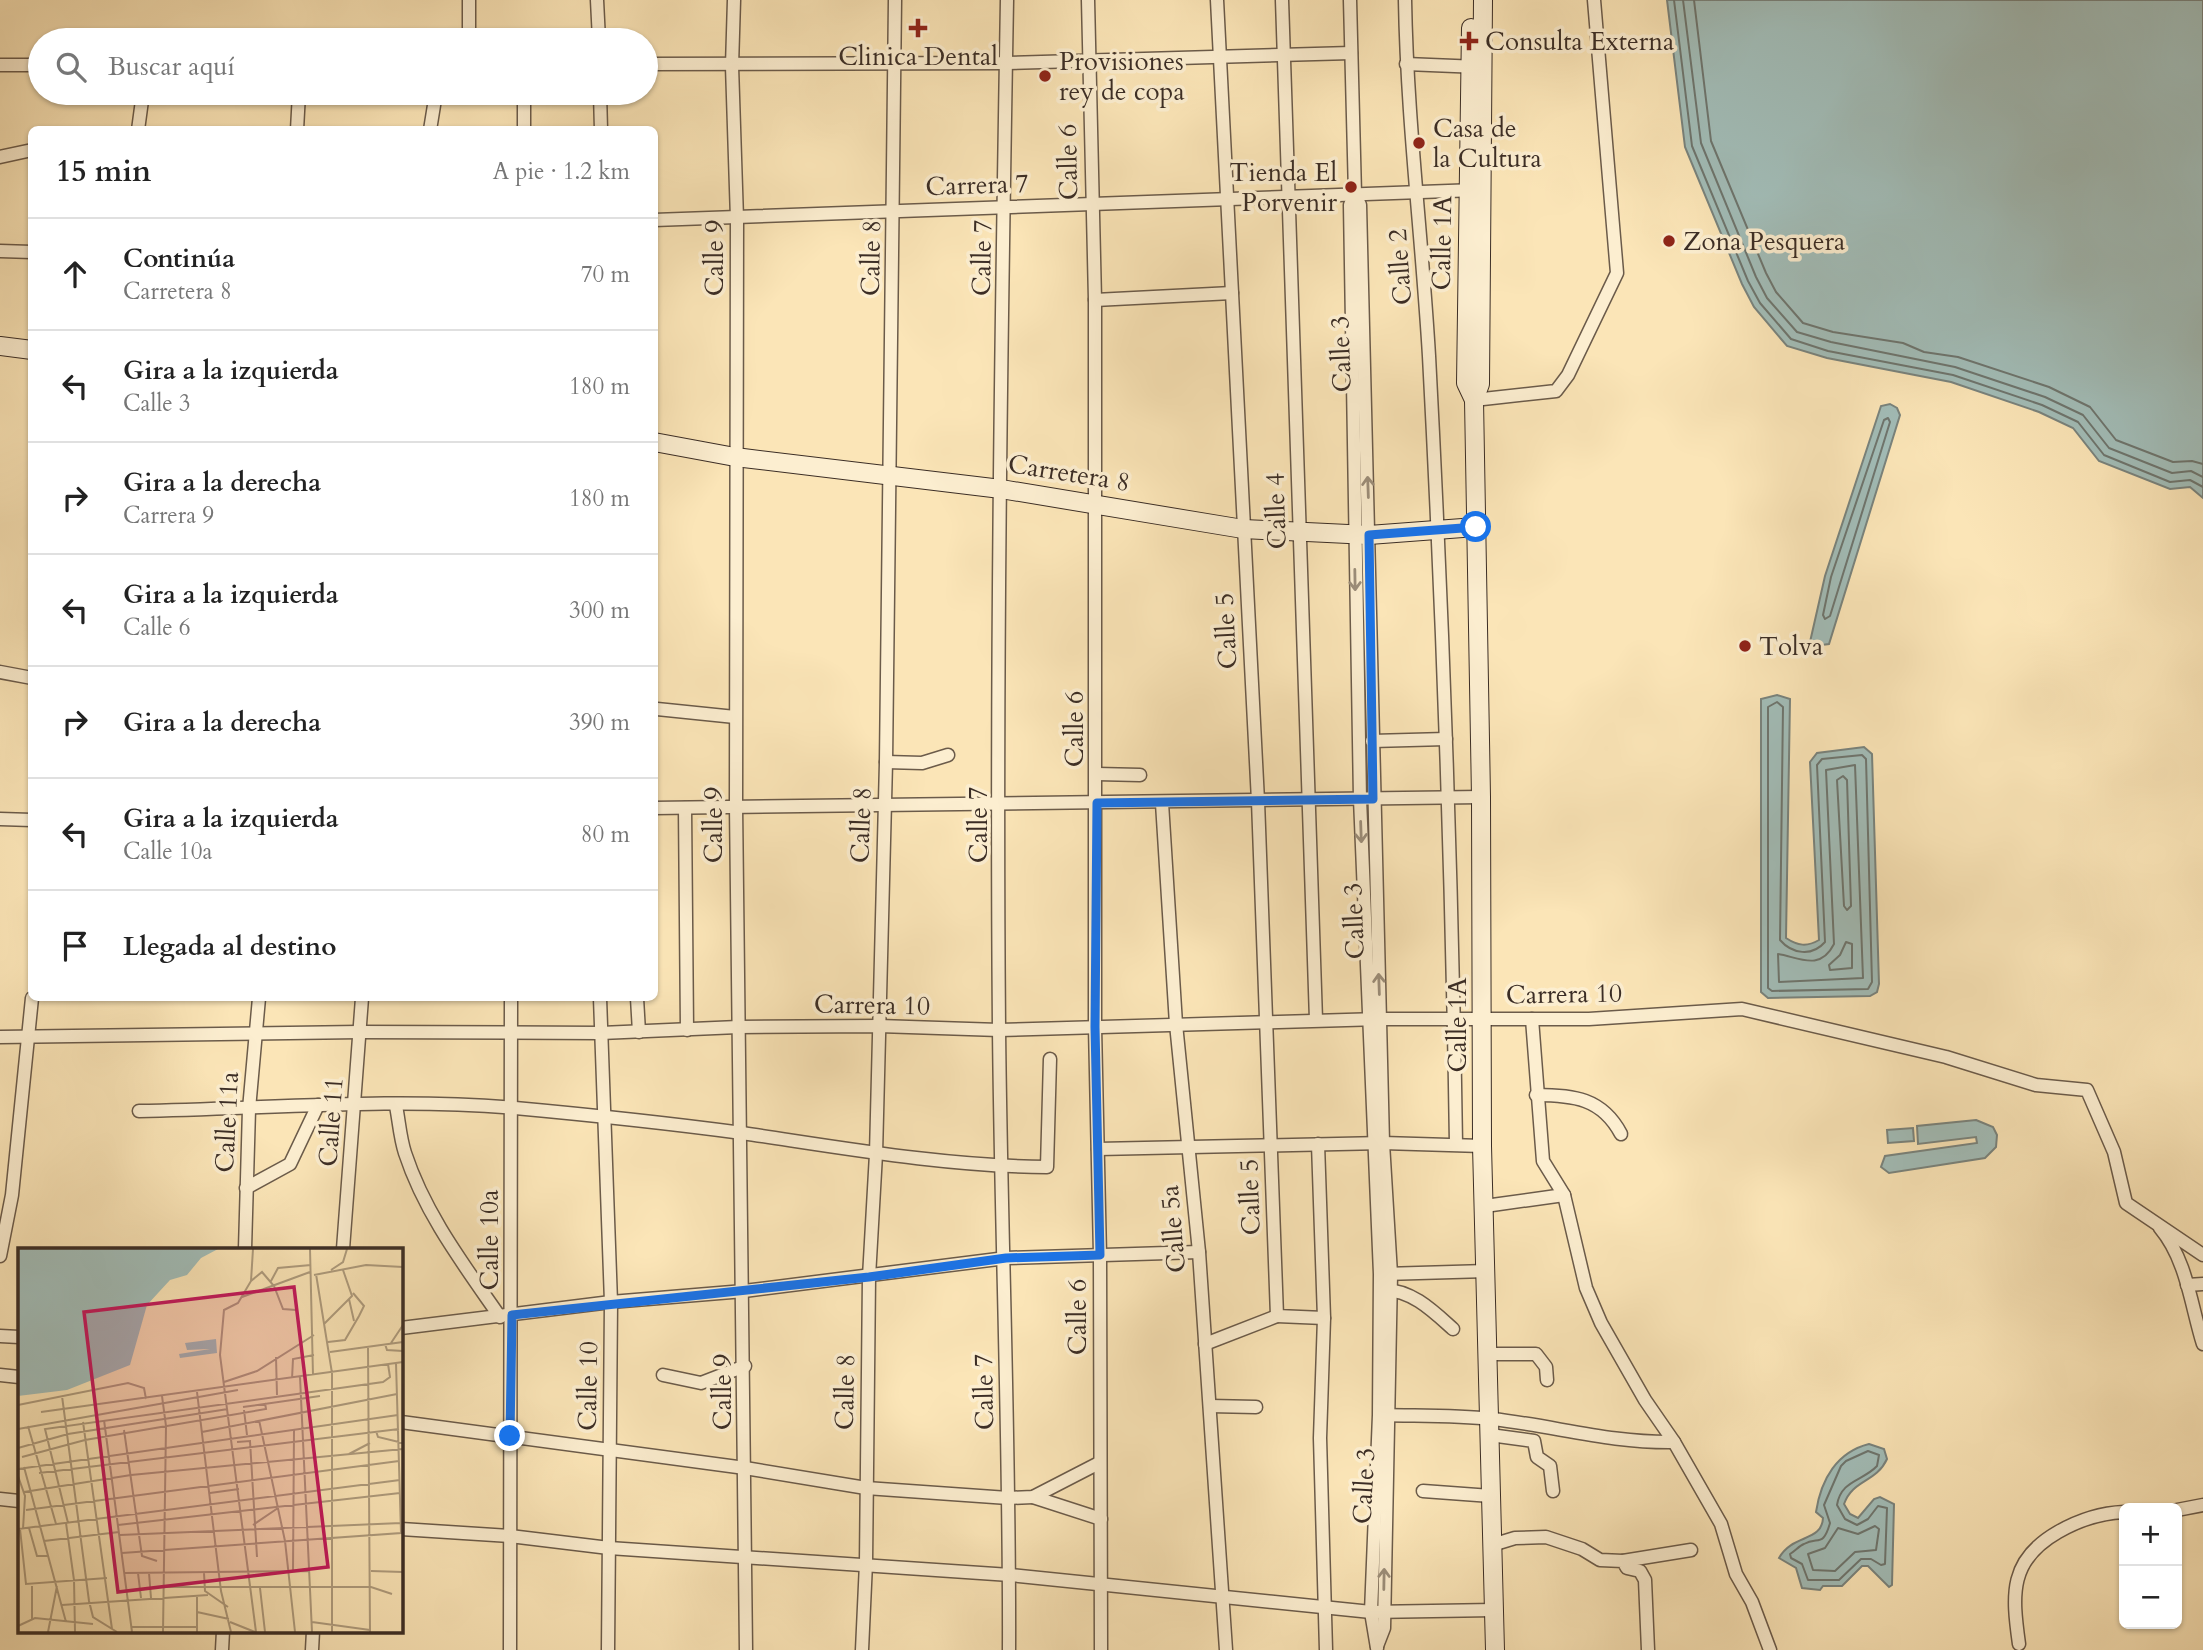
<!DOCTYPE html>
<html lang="es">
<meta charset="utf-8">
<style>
:root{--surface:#fff;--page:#f2f2f2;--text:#222;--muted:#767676;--line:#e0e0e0}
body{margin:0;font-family:Cardo,serif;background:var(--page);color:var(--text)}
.controls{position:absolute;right:21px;bottom:21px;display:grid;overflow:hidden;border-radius:10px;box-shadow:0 2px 5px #0004}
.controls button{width:63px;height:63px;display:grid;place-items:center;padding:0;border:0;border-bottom:2px solid var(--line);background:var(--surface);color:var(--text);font:35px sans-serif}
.stop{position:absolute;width:21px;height:21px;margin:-16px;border:5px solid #1a73e8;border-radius:50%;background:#fff}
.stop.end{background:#1a73e8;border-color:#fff;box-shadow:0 2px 7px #0008}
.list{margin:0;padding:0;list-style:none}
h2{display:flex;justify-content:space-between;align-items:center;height:91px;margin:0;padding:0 28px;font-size:30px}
h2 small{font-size:23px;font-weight:400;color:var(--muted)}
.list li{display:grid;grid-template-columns:46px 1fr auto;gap:21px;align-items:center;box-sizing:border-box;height:112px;padding:0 28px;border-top:2px solid var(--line)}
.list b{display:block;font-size:26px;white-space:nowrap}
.list p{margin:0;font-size:23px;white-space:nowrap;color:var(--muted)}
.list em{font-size:23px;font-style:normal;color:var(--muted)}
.icon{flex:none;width:38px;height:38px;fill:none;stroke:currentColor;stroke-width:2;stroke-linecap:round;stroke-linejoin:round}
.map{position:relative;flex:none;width:2203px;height:1650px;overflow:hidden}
.search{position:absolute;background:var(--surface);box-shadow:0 2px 5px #0004;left:28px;top:28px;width:630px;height:77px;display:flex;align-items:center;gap:18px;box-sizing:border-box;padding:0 24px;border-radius:38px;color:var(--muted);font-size:26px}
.panel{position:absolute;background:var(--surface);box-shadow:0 2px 5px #0004;left:28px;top:126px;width:630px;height:875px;border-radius:10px}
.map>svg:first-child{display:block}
.water{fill:#a2bdb8;stroke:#79837d;stroke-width:2}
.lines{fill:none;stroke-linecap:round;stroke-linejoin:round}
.shore{stroke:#6e756e;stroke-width:2}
.street-casing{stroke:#6b5b4a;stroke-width:15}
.secondary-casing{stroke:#3b2d25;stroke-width:20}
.street{stroke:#fceed0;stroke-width:12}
.secondary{stroke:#fceed0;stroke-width:18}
.oneway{stroke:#9c8e7a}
.route{stroke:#1a73e8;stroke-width:9}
.poi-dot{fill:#8f2418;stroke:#fceed0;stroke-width:2.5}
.labels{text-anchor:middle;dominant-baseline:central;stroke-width:7;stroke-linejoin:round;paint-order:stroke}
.poi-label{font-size:26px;fill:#3b2d25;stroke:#fceed0;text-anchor:start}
.street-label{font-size:26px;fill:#3b2d25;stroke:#fceed0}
.inset-road{fill:none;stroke:#ae9b7d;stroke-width:2}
.view{fill:#c2185b;fill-opacity:0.15;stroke:#c2185b;stroke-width:3.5}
.inset-edge{fill:none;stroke:#3b2d25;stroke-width:3.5}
</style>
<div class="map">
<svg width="2203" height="1650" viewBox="0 0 2203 1650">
<rect width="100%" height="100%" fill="#fbe5b7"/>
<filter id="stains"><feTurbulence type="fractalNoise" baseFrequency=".00286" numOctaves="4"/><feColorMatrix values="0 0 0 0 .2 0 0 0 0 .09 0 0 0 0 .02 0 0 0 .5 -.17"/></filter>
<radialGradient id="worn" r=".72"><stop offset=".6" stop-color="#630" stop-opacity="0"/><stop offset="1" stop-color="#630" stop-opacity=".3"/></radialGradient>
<g class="water">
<polygon points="1667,0 2203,0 2203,498 2190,487 2170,489 2099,461 2073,428 2039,412 1951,382 1827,358 1787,346 1754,307 1742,284 1685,147"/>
<polygon points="1890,404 1897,408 1900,415 1829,644 1814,646 1810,642 1825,576 1881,406"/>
<path d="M 1777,695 L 1790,699 L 1786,938 C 1798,946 1807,947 1819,940 L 1810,762 L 1817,753 L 1864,747 L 1872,754 L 1879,984 L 1877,992 L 1870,996 L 1768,998 L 1761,992 L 1761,699 Z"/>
<polygon points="1976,1120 1993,1127 1997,1135 1996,1147 1985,1158 1889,1173 1881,1167 1885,1156 1977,1143 1976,1137 1918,1144 1917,1126"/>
<polygon points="1913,1128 1914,1141 1888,1143 1887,1130"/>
<path d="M 1869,1444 L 1884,1449 L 1887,1459 C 1876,1483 1853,1479 1844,1504 L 1850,1514 L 1858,1518 L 1874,1499 L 1880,1497 L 1894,1504 L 1892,1585 L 1889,1587 L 1868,1566 L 1862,1566 L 1842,1586 L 1823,1586 L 1820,1590 L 1802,1588 L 1796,1568 L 1779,1558 C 1792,1534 1822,1542 1823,1518 L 1816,1512 C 1821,1479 1837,1452 1869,1444 Z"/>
</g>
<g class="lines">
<g class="shore">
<polyline points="1674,0 1692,146 1748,281 1760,303 1791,339 1828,351 1953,375 2042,405 2078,422 2104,455 2170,482 2190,480 2203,487"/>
<polyline points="1683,0 1701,143 1756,277 1767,298 1797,332 1831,342 1955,367 2045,397 2083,415 2109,448 2172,473 2191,471 2203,477"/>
<polyline points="1694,0 1711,141 1766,273 1776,292 1803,323 1833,332 1903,343 1924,352 1958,357 2049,387 2090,407 2116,440 2173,462 2192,461 2203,464"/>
<polygon points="1888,418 1890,422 1830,616 1825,619 1823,615 1831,577 1884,420"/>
<path d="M 1777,702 L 1783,707 L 1780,940 C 1792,954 1812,957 1825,942 L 1817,765 L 1822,759 L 1862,755 L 1866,759 L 1872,982 L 1868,989 L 1772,991 L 1768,988 L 1768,707 Z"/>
<path d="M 1855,765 L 1863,978 L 1779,982 L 1778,954 C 1798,957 1820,972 1834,944 L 1826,770 Z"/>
<polygon points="1843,776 1847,780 1851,906 1847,910 1844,906 1837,780"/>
<polygon points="1846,942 1852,944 1852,968 1830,970 1829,965 1840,955"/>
<path d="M 1868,1451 L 1879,1455 L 1877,1466 C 1863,1481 1841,1480 1837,1505 L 1845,1519 L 1857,1525 L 1868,1519 L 1878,1506 L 1887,1508 L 1885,1564 L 1881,1565 L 1871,1559 L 1861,1559 L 1839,1580 L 1808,1580 L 1802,1564 L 1791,1558 L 1790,1554 C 1795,1551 1799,1546 1804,1544 C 1818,1536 1823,1548 1830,1523 L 1824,1505 L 1841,1466 L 1846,1461 Z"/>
<polygon points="1875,1526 1879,1529 1876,1550 1855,1552 1835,1571 1813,1570 1808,1554 1825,1548 1838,1528 1858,1534"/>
</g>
<defs>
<g id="street">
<polyline points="597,0 599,40"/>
<polyline points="734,0 732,66 737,219 736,806 746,1650"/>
<path d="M 1007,0 C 1001,342 996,686 999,1028 C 1001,1235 1010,1443 1009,1650"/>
<polyline points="1088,0 1095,300 1095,1027 1100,1255 1101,1650"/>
<polyline points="1217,0 1258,801 1277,1316 1324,1318"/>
<polyline points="1282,0 1316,1020"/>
<polyline points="1350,0 1355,194 1360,205 1383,1143 1391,1274 1384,1628 1377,1646"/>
<path d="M 1405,0 C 1407,119 1422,237 1429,356 C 1443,619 1452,881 1456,1144"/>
<polyline points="469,40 469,0"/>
<polyline points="646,64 1006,63 1351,53"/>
<polyline points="1406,64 1479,67"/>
<polyline points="0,65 40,65"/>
<polyline points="524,93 524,130"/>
<polyline points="600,93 601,130"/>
<polyline points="138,130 143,93"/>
<polyline points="297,130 299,93"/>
<polyline points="430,130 436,93"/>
<polyline points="0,157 32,150"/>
<polyline points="1355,194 1350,205 1360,799 1380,1274 1379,1415 1371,1612 1377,1648"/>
<polyline points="654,220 1476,190"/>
<polyline points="0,251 32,252"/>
<polyline points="1095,300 1232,293"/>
<polyline points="1474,400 1556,391 1568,375 1617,273 1594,0"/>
<polyline points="0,672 32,678"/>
<polyline points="657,709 735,717"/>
<polyline points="1372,741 1446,739"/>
<polyline points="886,762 922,763 948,755"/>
<polyline points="1097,774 1140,775"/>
<polyline points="1162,803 1176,1024 1199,1252 1226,1650"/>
<polyline points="654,808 1481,797"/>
<polyline points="685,808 687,1030"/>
<polyline points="0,819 32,820"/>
<polyline points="600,998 611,1302 608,1650"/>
<polyline points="637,998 639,1032"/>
<polyline points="1532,1019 1543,1161 1564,1195 1586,1288 1601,1323 1645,1400 1674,1442 1721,1524 1736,1574 1752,1602 1770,1650"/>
<polyline points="0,1037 359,1032 601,1033 738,1027 879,1026 999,1030 1380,1019 1589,1019 1742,1009 1946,1057 2036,1085 2087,1090 2114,1152 2126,1203 2203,1255"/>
<path d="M 1536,1095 C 1573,1095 1602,1098 1621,1134"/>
<path d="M 396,1106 C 399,1121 400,1138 405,1153 C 425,1214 464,1265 500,1317"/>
<path d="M 139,1111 C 263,1109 392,1097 515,1108 C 591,1115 667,1123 742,1133 C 844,1148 944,1166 1047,1167 L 1050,1059"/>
<polyline points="1318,1144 1324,1318 1320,1438 1326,1650"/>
<polyline points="1098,1149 1383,1143 1482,1146"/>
<polyline points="246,1188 290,1164 318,1105"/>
<polyline points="1485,1206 1564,1195"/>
<path d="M 2160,1228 C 2187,1260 2191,1306 2203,1344"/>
<polyline points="245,1249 249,1109 259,998"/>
<polyline points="343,1249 362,998"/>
<polyline points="0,1256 12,1195 32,998"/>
<polyline points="1384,1274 1487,1271"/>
<polyline points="2187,1285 2203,1284"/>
<path d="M 1384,1290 C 1412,1290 1433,1311 1453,1329"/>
<polyline points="401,1328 611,1302 744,1291 1006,1258 1199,1252"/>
<polyline points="0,1336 19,1337"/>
<polyline points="1205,1344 1277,1316"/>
<polyline points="1488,1354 1536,1354 1546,1367 1547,1380"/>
<polyline points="0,1375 19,1377"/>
<polyline points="663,1375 701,1383 745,1366"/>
<polyline points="1210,1406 1256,1407"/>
<path d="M 1383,1415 C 1419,1416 1456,1415 1492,1419 C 1556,1426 1609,1443 1674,1442"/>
<polyline points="401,1422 745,1468 866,1488 1008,1498 1033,1497 1099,1463"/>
<polyline points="1490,1435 1534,1441 1537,1457 1550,1466 1553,1491"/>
<polyline points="1423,1491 1491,1496"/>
<polyline points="1033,1497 1101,1519"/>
<polyline points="0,1499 19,1501"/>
<polyline points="2177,1510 2203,1505"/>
<polyline points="401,1529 510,1536 609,1548 1010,1575 1371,1612 1494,1610"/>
<polyline points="1492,1545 1515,1538 1546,1537 1582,1549 1600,1560 1623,1561 1627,1568 1640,1571 1645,1580 1648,1650"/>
<polyline points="1623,1561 1691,1550"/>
<path d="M 2019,1644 C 2012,1594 2009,1560 2058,1532 C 2079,1520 2099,1513 2124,1512"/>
<polyline points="222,1650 223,1631"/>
<polyline points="312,1650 313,1631"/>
<polyline points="510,1650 511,998"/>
<polyline points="862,1650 866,1563 869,1277 876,1154 886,762 895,0"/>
</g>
<g id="secondary">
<polyline points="1483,0 1480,384 1474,400 1481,797 1482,1146 1495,1650"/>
<polyline points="1471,28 1466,383 1474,400"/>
<polyline points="0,346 32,350"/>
<polyline points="654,442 735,457 1001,489 1243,529 1369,535 1476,527"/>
</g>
</defs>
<use href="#street" class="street-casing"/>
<use href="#secondary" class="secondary-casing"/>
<use href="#street" class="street"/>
<use href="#secondary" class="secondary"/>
</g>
<defs><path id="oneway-shaft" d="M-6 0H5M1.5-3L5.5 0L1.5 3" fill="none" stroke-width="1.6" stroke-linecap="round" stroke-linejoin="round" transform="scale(1.75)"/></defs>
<g class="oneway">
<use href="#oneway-shaft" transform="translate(1368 487) rotate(-92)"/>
<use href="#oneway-shaft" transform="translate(1355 580) rotate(89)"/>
<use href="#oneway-shaft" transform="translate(1361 832) rotate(88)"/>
<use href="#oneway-shaft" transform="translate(1379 984) rotate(-92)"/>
<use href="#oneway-shaft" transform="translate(1384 1579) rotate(-89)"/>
</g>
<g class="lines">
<polyline class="route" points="510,1436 512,1315 869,1277 1006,1258 1100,1255 1095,1027 1097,803 1373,799 1369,535 1476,527"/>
</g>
<g class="poi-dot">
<path d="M914.5 17.5h7v7h7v7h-7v7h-7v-7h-7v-7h7z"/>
<path d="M1465.5 30.5h7v7h7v7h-7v7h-7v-7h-7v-7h7z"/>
<circle cx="1045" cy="76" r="7"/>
<circle cx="1419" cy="143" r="7"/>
<circle cx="1351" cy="187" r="7"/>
<circle cx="1669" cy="241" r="7"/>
<circle cx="1745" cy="646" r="7"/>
</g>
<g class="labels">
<g class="poi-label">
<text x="1485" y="41">Consulta Externa</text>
<text x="918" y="56" text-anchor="middle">Clinica Dental</text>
<text x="1059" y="61">Provisiones<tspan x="1059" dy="30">rey de copa</tspan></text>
<text x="1433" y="128">Casa de<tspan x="1433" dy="30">la Cultura</tspan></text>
<text x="1337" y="172" text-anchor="end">Tienda El<tspan x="1337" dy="30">Porvenir</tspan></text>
<text x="1683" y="241">Zona Pesquera</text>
<text x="1759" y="646">Tolva</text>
</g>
<g class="street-label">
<text transform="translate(1068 162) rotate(-91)">Calle 6</text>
<text transform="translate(977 185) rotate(-2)">Carrera 7</text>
<text transform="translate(1442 243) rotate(-89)">Calle 1A</text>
<text transform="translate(714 258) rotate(-90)">Calle 9</text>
<text transform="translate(871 258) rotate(-89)">Calle 8</text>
<text transform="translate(982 258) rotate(-89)">Calle 7</text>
<text transform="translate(1400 267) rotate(-94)">Calle 2</text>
<text transform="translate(1341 354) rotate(-92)">Calle 3</text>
<text transform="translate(1069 473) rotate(9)">Carretera 8</text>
<text transform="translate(1276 511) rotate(-92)">Calle 4</text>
<text transform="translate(1226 631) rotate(-93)">Calle 5</text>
<text transform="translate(1074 729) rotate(-90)">Calle 6</text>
<text transform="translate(713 825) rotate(-90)">Calle 9</text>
<text transform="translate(861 825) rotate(-88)">Calle 8</text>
<text transform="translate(978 825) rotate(-90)">Calle 7</text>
<text transform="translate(1354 921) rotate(-92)">Calle 3</text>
<text transform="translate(1564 994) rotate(-1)">Carrera 10</text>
<text transform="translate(872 1005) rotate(1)">Carrera 10</text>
<text transform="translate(1457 1025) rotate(-90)">Calle 1A</text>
<text transform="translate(227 1122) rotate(-87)">Calle 11a</text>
<text transform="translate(331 1122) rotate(-86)">Calle 11</text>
<text transform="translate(1250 1197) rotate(-92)">Calle 5</text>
<text transform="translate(1173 1229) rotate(-95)">Calle 5a</text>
<text transform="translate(489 1240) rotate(-90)">Calle 10a</text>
<text transform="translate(1077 1317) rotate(-90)">Calle 6</text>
<text transform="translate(588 1386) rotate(-89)">Calle 10</text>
<text transform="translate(722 1392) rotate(-90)">Calle 9</text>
<text transform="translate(845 1392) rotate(-89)">Calle 8</text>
<text transform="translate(984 1392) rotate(-91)">Calle 7</text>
<text transform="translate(1364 1486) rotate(-87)">Calle 3</text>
</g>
</g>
<g transform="translate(18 1248)">
<rect width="385" height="385" fill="#fbe5b7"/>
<path d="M 0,1 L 200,1 L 183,10 L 169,27 L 152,32 L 129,57 L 112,117 L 49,142 L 0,148 ZM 198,91 L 199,105 L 162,110 L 161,106 L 192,101 L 169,102 L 167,95 Z" fill="#a2bdb8"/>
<path class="inset-road" d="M 235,1 L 233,33 L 220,55 L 206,62 L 202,107 L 238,384M 292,1 L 295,127M 313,22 L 325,14 L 329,1M 298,26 L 314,125 L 314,384M 296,27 L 348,17 L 385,19M 233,33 L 244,24 L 256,38 L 265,61 L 278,62M 253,33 L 260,20 L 293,17M 224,49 L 292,24M 331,51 L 336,73M 306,76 L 334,48 L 325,22M 310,94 L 327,92 L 341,68 L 346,58 L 335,45M 373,95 L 385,77M 367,96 L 369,102 L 385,103M 350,99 L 352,384M 312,104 L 385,94M 258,109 L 259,147M 282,129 L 294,384M 274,131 L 275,111 L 296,107M 206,134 L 239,123 L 296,87M 179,144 L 203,343 L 213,384M 44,148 L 71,353 L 75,369 L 99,384M 144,148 L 148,178 L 145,384M 0,157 L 110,135 L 126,140 L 128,151M 225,159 L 302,148M 226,162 L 229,187M 23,164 L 385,114M 86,172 L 114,384M 241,172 L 267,293 L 277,384M 65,174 L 94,381M 10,178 L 38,276M 0,181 L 220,142M 106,182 L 124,308 L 139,313M 358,183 L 360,189 L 385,195M 184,184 L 379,146M 219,194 L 232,193 L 239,309M 0,200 L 50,186 L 210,161M 331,206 L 352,195M 4,209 L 67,192 L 248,161 L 247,155M 6,219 L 48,374M 0,221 L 380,167M 21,225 L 381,181M 0,228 L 7,248 L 5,281M 6,244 L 113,227 L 385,201M 192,245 L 221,241M 8,262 L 381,213M 48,275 L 56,332 L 57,384M 50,275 L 27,181 L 365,134 L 372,129 L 370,116M 100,277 L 382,245M 235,277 L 260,260M 11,280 L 19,308 L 31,308M 0,281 L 382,232M 2,281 L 8,336 L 89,330M 102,287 L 383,275M 26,293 L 101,284M 104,305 L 383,285 L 378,115M 353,323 L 385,324M 275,324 L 276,181M 106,325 L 291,323M 120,325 L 123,350M 131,325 L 133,350M 186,325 L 187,343 L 210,359M 144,339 L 353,339 L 374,346M 242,340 L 247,384M 44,357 L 190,347M 179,364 L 211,371M 14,371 L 14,338M 212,374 L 237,384M 294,374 L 352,382M 0,378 L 17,370 L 75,376M 114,379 L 179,379M 30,384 L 39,338M 179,384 L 179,348"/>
<path class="view" d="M 276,39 L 310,319 L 100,344 L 66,64 Z"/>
<rect width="385" height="385" class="inset-edge"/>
</g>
<rect width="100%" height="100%" filter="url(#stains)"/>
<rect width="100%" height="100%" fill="url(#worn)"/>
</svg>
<div class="controls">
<button>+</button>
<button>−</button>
</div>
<div class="stop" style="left:1476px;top:527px"></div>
<div class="stop end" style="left:510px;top:1436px"></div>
<div class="search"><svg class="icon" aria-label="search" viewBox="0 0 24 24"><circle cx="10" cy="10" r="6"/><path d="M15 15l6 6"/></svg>Buscar aquí</div>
<section class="panel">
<h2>15 min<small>A pie · 1.2 km</small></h2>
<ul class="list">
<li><svg class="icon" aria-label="ahead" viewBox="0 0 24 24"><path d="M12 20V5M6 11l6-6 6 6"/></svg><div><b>Continúa</b><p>Carretera 8</p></div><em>70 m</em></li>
<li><svg class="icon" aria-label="left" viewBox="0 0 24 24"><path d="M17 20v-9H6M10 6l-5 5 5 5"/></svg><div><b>Gira a la izquierda</b><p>Calle 3</p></div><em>180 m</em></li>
<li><svg class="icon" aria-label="right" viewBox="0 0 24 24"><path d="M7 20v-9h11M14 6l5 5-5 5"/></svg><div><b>Gira a la derecha</b><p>Carrera 9</p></div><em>180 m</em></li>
<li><svg class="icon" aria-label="left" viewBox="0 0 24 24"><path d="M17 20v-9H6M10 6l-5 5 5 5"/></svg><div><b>Gira a la izquierda</b><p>Calle 6</p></div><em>300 m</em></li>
<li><svg class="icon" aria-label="right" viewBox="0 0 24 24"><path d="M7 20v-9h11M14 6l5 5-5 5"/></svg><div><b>Gira a la derecha</b></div><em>390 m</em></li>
<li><svg class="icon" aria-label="left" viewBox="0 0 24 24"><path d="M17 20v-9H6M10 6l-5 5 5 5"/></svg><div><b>Gira a la izquierda</b><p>Calle 10a</p></div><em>80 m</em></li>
<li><svg class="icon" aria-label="arrive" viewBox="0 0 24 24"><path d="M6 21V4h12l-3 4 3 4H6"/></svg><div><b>Llegada al destino</b></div></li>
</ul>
</section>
</div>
